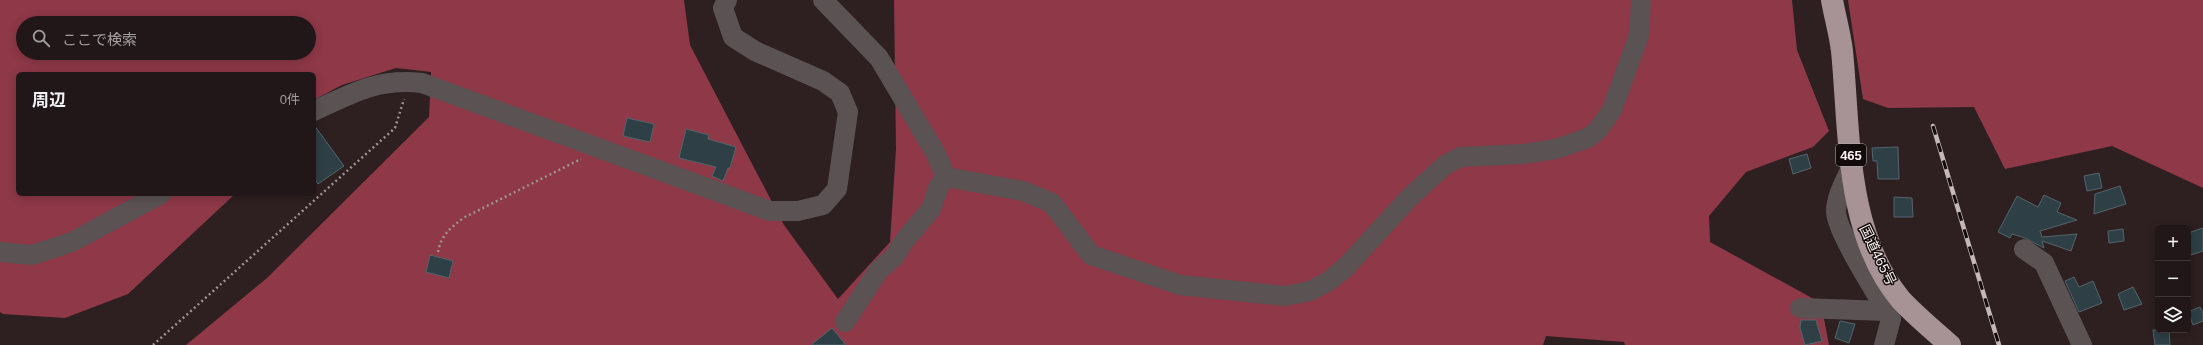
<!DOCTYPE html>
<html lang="ja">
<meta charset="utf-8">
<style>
:root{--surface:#221718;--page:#2a2021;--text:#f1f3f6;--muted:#a29fa2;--line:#3f3637}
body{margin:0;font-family:Helvetica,"Noto Sans JP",sans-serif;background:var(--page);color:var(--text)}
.controls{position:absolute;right:12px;bottom:12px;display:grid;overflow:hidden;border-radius:6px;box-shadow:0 2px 10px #0003}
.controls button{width:36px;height:36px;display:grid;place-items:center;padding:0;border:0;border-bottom:1px solid var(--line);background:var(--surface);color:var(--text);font:20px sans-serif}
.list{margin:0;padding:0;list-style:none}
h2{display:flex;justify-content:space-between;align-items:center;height:52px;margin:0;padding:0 16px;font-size:17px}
h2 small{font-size:13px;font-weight:400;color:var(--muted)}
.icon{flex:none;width:22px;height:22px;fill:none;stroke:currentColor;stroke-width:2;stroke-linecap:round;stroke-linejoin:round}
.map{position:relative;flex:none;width:2203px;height:345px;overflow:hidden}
.search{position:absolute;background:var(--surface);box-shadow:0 2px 10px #0003;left:16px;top:16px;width:300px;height:44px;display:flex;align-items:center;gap:10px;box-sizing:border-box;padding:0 14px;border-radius:22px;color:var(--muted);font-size:15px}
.panel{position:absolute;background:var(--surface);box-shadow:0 2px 10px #0003;left:16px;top:72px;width:300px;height:124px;border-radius:6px}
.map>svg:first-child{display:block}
.forest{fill:#8e3848;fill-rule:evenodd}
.building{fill:#2e3f45;stroke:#53656b}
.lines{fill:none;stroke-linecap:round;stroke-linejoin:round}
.path{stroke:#9e9192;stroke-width:2.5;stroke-dasharray:2 3;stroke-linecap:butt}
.minor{stroke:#5a5253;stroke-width:20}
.highway{stroke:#a79395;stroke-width:22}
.rail-casing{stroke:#c4b8b9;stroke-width:4.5}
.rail{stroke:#110b0b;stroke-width:3;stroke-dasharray:9;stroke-linecap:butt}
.labels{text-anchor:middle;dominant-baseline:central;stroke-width:3;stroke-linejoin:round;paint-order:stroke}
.shield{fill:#110b0b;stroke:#b6adad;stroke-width:1}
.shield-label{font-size:13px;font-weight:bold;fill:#fdf2f3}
.street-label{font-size:14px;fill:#fdf2f3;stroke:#110b0b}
</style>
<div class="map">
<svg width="2203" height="345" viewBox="0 0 2203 345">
<rect width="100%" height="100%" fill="#2e1f20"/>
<g class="forest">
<path d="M 0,0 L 684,0 L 690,45 L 784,225 L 838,299 L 890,242 L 896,149 L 894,0 L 1792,0 L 1797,50 L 1829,131 L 1813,147 L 1746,172 L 1709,216 L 1710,242 L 1821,303 L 1829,345 L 1625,345 L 1624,342 L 1546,336 L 1543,345 L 186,345 L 267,278 L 429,117 L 431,72 L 396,68 L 342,85 L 314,100 L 314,74 L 18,74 L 18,194 L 235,194 L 128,294 L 65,318 L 3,314 L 0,312 ZM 23,23 L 309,23 L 309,53 L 23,53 Z"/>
<polygon points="1848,0 2203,0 2203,188 2112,146 2005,169 1974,107 1888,108 1863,99"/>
</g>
<g class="building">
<polygon points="627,118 654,124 650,142 623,136"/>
<polygon points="314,125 344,166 318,184 314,178"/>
<polygon points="686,129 709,135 708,139 736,147 730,168 728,168 723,181 712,176 716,167 679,158"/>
<polygon points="1898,147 1899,179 1878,179 1877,161 1873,161 1872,148"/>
<polygon points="1807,154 1811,168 1793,174 1789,159"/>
<polygon points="2099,173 2102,188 2087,191 2084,176"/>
<polygon points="2120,186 2126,204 2094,214 2095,194"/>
<polygon points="2044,195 2061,203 2057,212 2077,220 2040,231 2042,237 2077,234 2071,251 2042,241 2044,248 2025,238 2012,234 2010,238 1998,232 2017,196 2038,207"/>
<polygon points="1894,197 1912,198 1913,217 1894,217"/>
<polygon points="2203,228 2203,251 2188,256 2188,233"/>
<polygon points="2123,229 2124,241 2109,243 2108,231"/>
<polygon points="430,255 453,261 449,278 426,272"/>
<polygon points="2074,277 2079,287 2093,281 2102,303 2079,312 2065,281"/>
<polygon points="2133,287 2142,304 2124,310 2118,294"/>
<polygon points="2200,307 2203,313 2203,321 2193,325 2188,312"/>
<polygon points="1801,320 1816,320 1822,341 1805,345 1800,328"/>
<polygon points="1840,321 1855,324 1849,343 1835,338"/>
<polygon points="832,328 846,345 811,345"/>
<polygon points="2153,330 2169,330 2170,345 2155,345"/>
</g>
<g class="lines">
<g class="path">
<path d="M 438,252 C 441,235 451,227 465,217 L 581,159"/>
<polyline points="153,345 395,128 404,99"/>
</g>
<g class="minor">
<polyline points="823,0 879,58 935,152 946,177"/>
<path d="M 314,111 C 352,93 378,78 422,83 L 770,211 L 798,211 L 823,205 L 837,189 L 848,112 L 840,93 L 823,81 L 755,51 L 733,37 L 723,8 L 727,0"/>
<path d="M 1852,166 C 1845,181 1836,196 1836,212 C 1837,233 1879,297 1891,319 L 1884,345"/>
<polyline points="946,177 1023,191 1052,203 1091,255 1180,285 1285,296 1310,291 1329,281 1346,267 1409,198 1445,165 1460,157 1523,154 1556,149 1588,138 1598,130 1612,110 1639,35 1641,0"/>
<polyline points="2024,249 2044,263 2082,345"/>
<polyline points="0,252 32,255 72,242 161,194"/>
<polyline points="1800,308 1887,311"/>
<polyline points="845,322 878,271 894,257 905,240 931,209 939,186 946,177"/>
</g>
<path class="highway" d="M 1832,0 C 1835,17 1840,34 1842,51 C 1850,133 1845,233 1901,300 C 1916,316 1934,331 1950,345"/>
<defs>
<polyline id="rail" points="1933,126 1999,345"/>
</defs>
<use href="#rail" class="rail-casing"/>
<use href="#rail" class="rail"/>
</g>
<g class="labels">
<rect class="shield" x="1836" y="144" width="30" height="22" rx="3"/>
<g class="shield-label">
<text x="1851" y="155">465</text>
</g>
<g class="street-label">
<text transform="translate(1878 255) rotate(64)">国道465号</text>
</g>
</g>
</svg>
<div class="controls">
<button>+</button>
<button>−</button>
<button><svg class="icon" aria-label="layers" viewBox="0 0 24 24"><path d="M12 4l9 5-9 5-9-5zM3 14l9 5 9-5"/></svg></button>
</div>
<div class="search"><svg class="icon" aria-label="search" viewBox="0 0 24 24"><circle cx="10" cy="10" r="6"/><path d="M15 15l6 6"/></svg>ここで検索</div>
<section class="panel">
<h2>周辺<small>0件</small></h2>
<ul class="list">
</ul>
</section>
</div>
